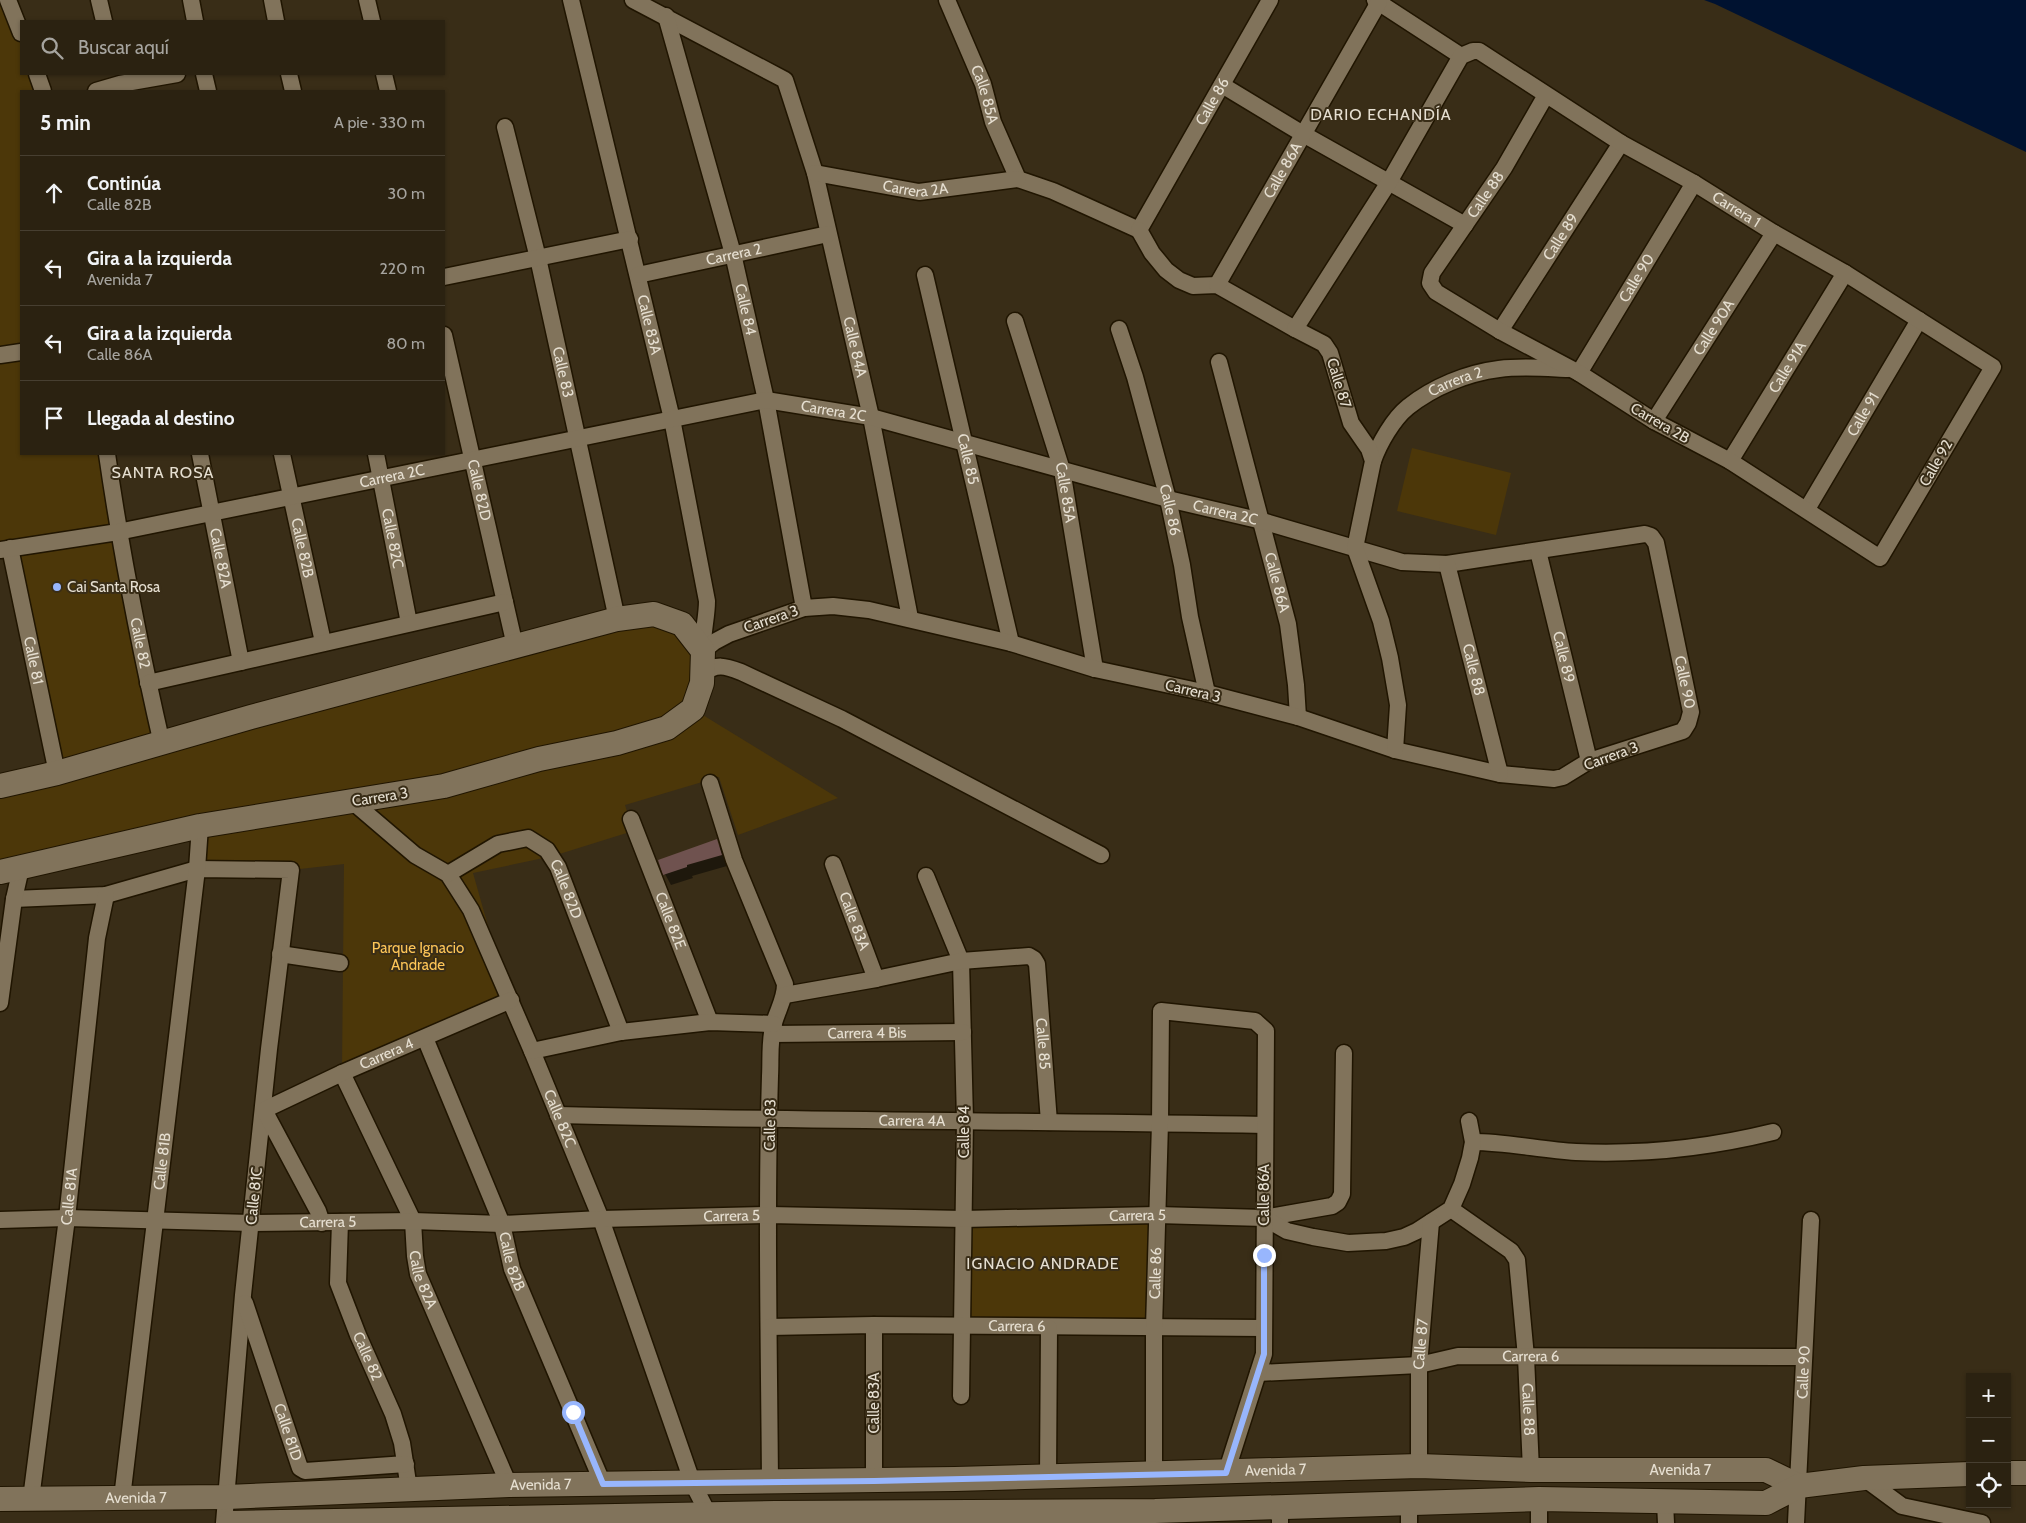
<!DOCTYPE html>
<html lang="es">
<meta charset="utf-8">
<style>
:root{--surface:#2b2211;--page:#372f1f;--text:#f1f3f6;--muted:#a6a49f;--line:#473f31}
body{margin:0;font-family:Cabin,sans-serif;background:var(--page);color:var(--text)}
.controls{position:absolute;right:15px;bottom:15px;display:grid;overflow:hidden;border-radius:0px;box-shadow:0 1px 4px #0004}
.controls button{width:45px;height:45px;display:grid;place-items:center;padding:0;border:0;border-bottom:1px solid var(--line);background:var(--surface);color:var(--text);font:25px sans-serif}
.stop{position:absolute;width:15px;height:15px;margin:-11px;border:4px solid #98b6fd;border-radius:50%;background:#fff}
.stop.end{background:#98b6fd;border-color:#fff;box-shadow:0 1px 5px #0008}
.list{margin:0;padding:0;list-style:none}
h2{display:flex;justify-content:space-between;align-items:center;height:65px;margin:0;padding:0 20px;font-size:21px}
h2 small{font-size:16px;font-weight:400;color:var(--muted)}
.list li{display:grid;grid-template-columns:32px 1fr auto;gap:15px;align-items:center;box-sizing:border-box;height:75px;padding:0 20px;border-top:1px solid var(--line)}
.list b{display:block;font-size:19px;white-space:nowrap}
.list p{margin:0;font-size:16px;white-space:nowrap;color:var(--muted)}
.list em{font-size:16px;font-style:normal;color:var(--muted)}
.icon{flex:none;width:28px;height:28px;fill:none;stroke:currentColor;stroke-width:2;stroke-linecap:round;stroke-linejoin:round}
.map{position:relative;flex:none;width:2026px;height:1523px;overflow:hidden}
.search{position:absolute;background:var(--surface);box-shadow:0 1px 4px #0004;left:20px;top:20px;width:425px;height:55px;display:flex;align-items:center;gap:12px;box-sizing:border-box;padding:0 18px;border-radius:0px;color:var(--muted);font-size:19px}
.panel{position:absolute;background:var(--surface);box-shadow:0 1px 4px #0004;left:20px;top:90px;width:425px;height:365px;border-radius:0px}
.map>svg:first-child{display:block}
.green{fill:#4c3709}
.water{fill:#001230}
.shadow{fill:#0007}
.building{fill:#6f524f}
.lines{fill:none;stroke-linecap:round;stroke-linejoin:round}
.street-casing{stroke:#201501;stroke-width:19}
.secondary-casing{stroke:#201501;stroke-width:26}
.street{stroke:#81735b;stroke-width:16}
.secondary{stroke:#81735b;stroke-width:24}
.route{stroke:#98b6fd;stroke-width:6}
.poi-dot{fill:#98b6fd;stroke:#392d17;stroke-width:2}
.labels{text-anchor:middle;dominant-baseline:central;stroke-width:4;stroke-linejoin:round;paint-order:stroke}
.street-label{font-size:15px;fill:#e6dfd1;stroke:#392d17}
.poi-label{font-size:15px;fill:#e6dfd1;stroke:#392d17;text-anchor:start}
.park-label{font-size:15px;fill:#fdc557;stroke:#392d17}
.neighbourhood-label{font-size:16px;letter-spacing:1px;fill:#e6dfd1;stroke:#392d17}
</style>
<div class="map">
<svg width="2026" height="1523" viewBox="0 0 2026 1523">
<rect width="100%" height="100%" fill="#392d17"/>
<g class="green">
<polygon points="0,0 8,0 21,33 21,74 37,74 43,91 21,91 21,454 107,454 162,743 652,617 700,651 693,709 838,798 738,835 719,777 625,805 633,831 553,856 473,873 509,1000 342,1071 344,864 291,870 197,869 200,827 0,872 0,786 56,773 11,551 0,552"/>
<polygon points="1412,448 1511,473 1496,535 1397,511"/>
<polygon points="1154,1218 1151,1326 965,1324 965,1222"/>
</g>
<polygon class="water" points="1704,0 2026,0 2026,152 1715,4"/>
<polygon class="shadow" points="716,841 723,852 727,866 692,876 693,878 671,885 665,874"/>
<polygon class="building" points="717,839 722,855 687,865 687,867 663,875 658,860"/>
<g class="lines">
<defs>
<g id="street">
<polyline points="8,0 21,33"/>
<polyline points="99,0 104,21"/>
<polyline points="191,0 195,21"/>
<polyline points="272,0 276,21"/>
<polyline points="367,0 372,21"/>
<path id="s1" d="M 571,0 L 672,419 L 707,601 C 707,618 702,634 703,651"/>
<path id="s2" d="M 633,0 L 785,80 L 815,173 L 871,417 L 910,618"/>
<path id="s3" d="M 947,0 L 983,84 L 993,122 L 1018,179 L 1053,191 L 1139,230"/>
<polyline points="1375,0 1461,56"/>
<path id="s4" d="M 666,16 L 733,254 L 766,400 L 804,608"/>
<polyline points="37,74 43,91"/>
<polyline points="204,74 208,91"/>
<polyline points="289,74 293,91"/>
<polyline points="384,74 388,91"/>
<polyline points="1222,85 1303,134 1465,225"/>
<polyline points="96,91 120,84 177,74"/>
<path id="s5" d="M 505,127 L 538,258 L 617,619"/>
<path id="s6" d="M 815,173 L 919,192 L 1018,179"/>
<path id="s7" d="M 1139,230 L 1270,0"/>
<polyline points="1139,230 1152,253 1166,270 1179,280 1193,286 1217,285 1295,329"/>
<path id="s8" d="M 638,275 L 828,234"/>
<path id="s9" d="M 925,275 L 1011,643"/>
<polyline points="444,277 630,239"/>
<path id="s10" d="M 1217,285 L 1379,2"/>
<path id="s11" d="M 1015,321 L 1062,470 L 1095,669"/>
<path id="s12" d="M 1119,329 L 1135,377 L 1168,499 L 1182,565 L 1190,617 L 1207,693"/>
<path id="s13" d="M 1500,331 L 1621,143"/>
<path id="s14" d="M 444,335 L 515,646"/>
<polyline points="0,355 21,352"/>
<path id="s15" d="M 1219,362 L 1288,624 L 1296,685 L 1298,717"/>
<path id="s16" d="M 1579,373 L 1694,183"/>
<path id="s17" d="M 1654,421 L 1774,233"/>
<path id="s18" d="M 107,454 C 121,551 140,648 162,744"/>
<path id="s19" d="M 200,454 L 241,662"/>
<path id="s20" d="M 282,454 L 323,642"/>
<path id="s21" d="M 376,454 L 409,623"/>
<path id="s22" d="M 1373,461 C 1379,444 1393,419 1408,407 C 1433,387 1467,373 1499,369 C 1522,366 1545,368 1568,369"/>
<path id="s23" d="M 1730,461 L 1845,273"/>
<path id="s24" d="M 1807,509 L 1919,320"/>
<path id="s25" d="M 10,548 L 57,773"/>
<path id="s26" d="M 0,550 L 118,532 L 766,400 L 871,417 L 1168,499 L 1262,521 L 1402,562 L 1447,564 L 1645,534 L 1651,536 L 1656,543 L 1691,712 L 1688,723 L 1683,731 L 1589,761 L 1563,777 L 1554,779 L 1500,774 L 1395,750 L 1298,717 L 1207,693 L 1095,669 L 1011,643 L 869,610 L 833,606 L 804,608 L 729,634 L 714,642 L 703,651"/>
<path id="s27" d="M 1538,551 L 1589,761"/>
<path id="s28" d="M 1447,564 L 1500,774"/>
<path d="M 702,674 C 717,663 725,666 741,672 L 842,719 L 1101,855"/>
<polyline points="148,683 505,602"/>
<path id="s29" d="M 1395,750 L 1398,705 L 1390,658 L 1381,621 L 1355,548 L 1373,461 L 1369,449 L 1351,423 L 1330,353 L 1324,344 L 1295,329 L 1389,182 L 1461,56 L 1473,51 L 1479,51 L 1621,143 L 1694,183 L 1774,233 L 1845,273 L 1993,367 L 1880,558 L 1730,461 L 1654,421 L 1579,373 L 1500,331 L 1436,292 L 1430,283 L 1432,273 L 1504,168 L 1546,95"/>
<path d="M 710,783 L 734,860 L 785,984 C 785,999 778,1009 774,1023 C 769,1040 771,1059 770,1076 C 766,1212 769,1347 770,1482"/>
<path id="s30" d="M 353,802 L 415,855 L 448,874 L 471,910 L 532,1051 L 601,1219 L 693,1484 L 712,1521"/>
<path id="s31" d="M 631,819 L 710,1022"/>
<path id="s32" d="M 833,864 L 876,979"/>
<path id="s33" d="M 448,874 L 498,844 L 528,838 L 547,850 L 558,867 L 621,1032"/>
<polyline points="926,876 961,961 965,1120 961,1396"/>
<polyline points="14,899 106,895 197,869 291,870 269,1049 243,1295 224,1523"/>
<polyline points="280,954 340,963"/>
<path id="s34" d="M 785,995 L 876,979 L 961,961 L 1029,956 L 1034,959 L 1037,964 L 1049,1122"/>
<polyline points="0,1003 14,899 21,868"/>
<path id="s35" d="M 772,1034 L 963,1032"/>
<path id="s36" d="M 425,1038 L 502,1224 L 512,1269 L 603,1484"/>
<polyline points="532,1051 621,1032 710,1022 774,1024"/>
<path id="s37" d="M 342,1073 L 413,1221 L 415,1256 L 418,1274 L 509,1485"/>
<path id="s38" d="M 558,1115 C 793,1121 1029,1121 1265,1125"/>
<path d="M 1473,1142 C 1507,1142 1541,1150 1576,1152 C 1643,1155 1708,1148 1773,1132"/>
<path id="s39" d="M 1451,1209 L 1511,1251 L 1517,1260 L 1526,1357 L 1531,1470"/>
<polyline points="1264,1218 1332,1206 1338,1202 1342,1194 1344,1053"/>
<path id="s40" d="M 0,1220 L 67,1218 L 251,1223 L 413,1221 L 502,1224 L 601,1219 L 769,1215 L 963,1219 L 1157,1215 L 1264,1218 L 1287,1231 L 1313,1237 L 1348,1243 L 1386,1241 L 1404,1237 L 1417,1231 L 1451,1209 L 1462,1184 L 1470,1158 L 1473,1142 L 1469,1121"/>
<path id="s41" d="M 340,1222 L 338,1283 L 358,1335 L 393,1414 L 402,1443 L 409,1489"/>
<path id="s42" d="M 322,1223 L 318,1211 L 264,1110 L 342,1073 L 511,1000"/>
<path id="s43" d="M 245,1303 L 300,1468 L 305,1471 L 406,1464"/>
<polyline points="874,1325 874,1481"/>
<path id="s44" d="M 769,1327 L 874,1325 L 1263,1328"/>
<path id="s45" d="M 1258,1373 L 1419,1365 L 1458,1356 L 1804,1357"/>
<path id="s46" d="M 1419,1466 L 1419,1365 L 1431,1222"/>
<path id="s47" d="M 1154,1474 L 1154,1328 L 1160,1123 L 1161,1011 L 1255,1021 L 1266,1031 L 1264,1354 L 1226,1473"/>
<polyline points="1048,1476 1049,1328"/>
<polyline points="1864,1478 1902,1506 1982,1523"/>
<path id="s48" d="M 122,1498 L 197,869 L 200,826"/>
<path id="s49" d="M 31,1499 L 67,1218 L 97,938 L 106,895"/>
<polyline points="1539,1499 1539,1523"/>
<polyline points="1665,1503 1666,1523"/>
<polyline points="1280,1507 1280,1523"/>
<polyline points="1409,1523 1409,1502"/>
<path id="s50" d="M 1796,1523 L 1811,1220"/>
</g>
<g id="secondary">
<polyline points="0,786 57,773 251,717 617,619 654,614 682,624 703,651 702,683 693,709 667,728 617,743 539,759 444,786 200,826 0,872"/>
<polyline points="2007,1473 2026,1473"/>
<path id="s51" d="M 0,1499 L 227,1497 L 509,1485 L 955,1479 L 1419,1466 L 1531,1470 L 1766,1470 L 1799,1486"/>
<polyline points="230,1523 775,1513 1155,1511 1539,1499 1766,1503 1799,1486 1864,1478 1970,1474"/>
</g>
</defs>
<use href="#street" class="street-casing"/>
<use href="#secondary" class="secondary-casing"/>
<use href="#street" class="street"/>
<use href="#secondary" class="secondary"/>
</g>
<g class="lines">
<polyline class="route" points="573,1412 603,1484 874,1481 1226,1473 1264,1354 1264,1255"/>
</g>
<circle class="poi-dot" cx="57" cy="587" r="5"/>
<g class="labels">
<g class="street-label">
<text stroke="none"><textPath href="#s3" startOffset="102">Calle 85A</textPath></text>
<text stroke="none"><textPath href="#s7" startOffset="148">Calle 86</textPath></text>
<text stroke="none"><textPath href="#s10" startOffset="132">Calle 86A</textPath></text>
<text stroke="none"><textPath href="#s6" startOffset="102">Carrera 2A</textPath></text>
<text stroke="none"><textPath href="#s29" startOffset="2256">Calle 88</textPath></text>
<text stroke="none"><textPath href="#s29" startOffset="1099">Carrera 1</textPath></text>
<text stroke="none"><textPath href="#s13" startOffset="112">Calle 89</textPath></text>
<text stroke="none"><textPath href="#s8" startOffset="98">Carrera 2</textPath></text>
<text stroke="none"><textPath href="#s16" startOffset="111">Calle 90</textPath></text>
<text stroke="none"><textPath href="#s4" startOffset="304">Calle 84</textPath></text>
<text stroke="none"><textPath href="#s1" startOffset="334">Calle 83A</textPath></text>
<text stroke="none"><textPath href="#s17" startOffset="111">Calle 90A</textPath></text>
<text stroke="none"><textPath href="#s2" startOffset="448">Calle 84A</textPath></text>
<text stroke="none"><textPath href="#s23" startOffset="110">Calle 91A</textPath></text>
<text stroke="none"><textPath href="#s5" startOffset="252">Calle 83</textPath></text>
<text transform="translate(1339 383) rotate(73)">Calle 87</text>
<text stroke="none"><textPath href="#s22" startOffset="119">Carrera 2</textPath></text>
<text stroke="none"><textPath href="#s26" startOffset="849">Carrera 2C</textPath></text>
<text stroke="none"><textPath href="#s24" startOffset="110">Calle 91</textPath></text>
<text transform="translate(1660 423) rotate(30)">Carrera 2B</text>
<text stroke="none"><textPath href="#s9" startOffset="189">Calle 85</textPath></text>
<text transform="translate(1936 463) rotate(-60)">Calle 92</text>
<text stroke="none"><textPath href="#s26" startOffset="399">Carrera 2C</textPath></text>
<text stroke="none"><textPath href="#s14" startOffset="159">Calle 82D</textPath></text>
<text stroke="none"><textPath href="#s11" startOffset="179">Calle 85A</textPath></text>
<text stroke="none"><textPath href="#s12" startOffset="188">Calle 86</textPath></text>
<text stroke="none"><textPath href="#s26" startOffset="1254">Carrera 2C</textPath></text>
<text stroke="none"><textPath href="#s21" startOffset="86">Calle 82C</textPath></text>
<text stroke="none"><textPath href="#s20" startOffset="96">Calle 82B</textPath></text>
<text stroke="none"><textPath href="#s19" startOffset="106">Calle 82A</textPath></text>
<text stroke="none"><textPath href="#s15" startOffset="228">Calle 86A</textPath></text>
<text transform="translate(771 619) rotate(-19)">Carrera 3</text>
<text stroke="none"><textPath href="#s18" startOffset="192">Calle 82</textPath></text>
<text stroke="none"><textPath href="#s27" startOffset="109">Calle 89</textPath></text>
<text stroke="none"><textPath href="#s25" startOffset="115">Calle 81</textPath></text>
<text stroke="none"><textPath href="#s28" startOffset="109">Calle 88</textPath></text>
<text stroke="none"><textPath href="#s26" startOffset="1840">Calle 90</textPath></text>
<text transform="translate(1193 691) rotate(13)">Carrera 3</text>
<text transform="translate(1611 756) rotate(-20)">Carrera 3</text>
<text transform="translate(380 797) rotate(-9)">Carrera 3</text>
<text stroke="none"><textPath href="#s33" startOffset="155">Calle 82D</textPath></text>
<text stroke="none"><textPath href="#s31" startOffset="109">Calle 82E</textPath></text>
<text stroke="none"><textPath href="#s32" startOffset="61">Calle 83A</textPath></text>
<text stroke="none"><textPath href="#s35" startOffset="95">Carrera 4 Bis</textPath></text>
<text stroke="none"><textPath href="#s34" startOffset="339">Calle 85</textPath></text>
<text stroke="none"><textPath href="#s42" startOffset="262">Carrera 4</textPath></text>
<text stroke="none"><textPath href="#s30" startOffset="389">Calle 82C</textPath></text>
<text stroke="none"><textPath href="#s38" startOffset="354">Carrera 4A</textPath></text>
<text transform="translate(770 1125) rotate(-89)">Calle 83</text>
<text transform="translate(964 1132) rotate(-90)">Calle 84</text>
<text stroke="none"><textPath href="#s48" startOffset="339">Calle 81B</textPath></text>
<text transform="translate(1264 1195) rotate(-90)">Calle 86A</text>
<text transform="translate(254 1196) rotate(-84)">Calle 81C</text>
<text stroke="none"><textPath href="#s49" startOffset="305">Calle 81A</textPath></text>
<text stroke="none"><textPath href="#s40" startOffset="732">Carrera 5</textPath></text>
<text stroke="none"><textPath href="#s40" startOffset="1138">Carrera 5</textPath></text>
<text stroke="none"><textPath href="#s40" startOffset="328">Carrera 5</textPath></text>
<text stroke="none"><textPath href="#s36" startOffset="240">Calle 82B</textPath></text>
<text stroke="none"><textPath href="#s47" startOffset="201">Calle 86</textPath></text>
<text stroke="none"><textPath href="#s37" startOffset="224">Calle 82A</textPath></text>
<text stroke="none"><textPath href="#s44" startOffset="248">Carrera 6</textPath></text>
<text stroke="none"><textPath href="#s46" startOffset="122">Calle 87</textPath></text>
<text stroke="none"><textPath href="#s41" startOffset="140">Calle 82</textPath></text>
<text stroke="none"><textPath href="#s45" startOffset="274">Carrera 6</textPath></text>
<text stroke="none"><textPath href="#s50" startOffset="151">Calle 90</textPath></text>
<text transform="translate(874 1403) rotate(-90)">Calle 83A</text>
<text stroke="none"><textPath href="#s39" startOffset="234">Calle 88</textPath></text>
<text stroke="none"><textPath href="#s43" startOffset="136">Calle 81D</textPath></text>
<text stroke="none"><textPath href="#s51" startOffset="1681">Avenida 7</textPath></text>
<text stroke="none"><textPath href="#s51" startOffset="1276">Avenida 7</textPath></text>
<text stroke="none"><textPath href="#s51" startOffset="541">Avenida 7</textPath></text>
<text stroke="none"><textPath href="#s51" startOffset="136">Avenida 7</textPath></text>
</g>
<g class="poi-label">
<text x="67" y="587">Cai Santa Rosa</text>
</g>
<g class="park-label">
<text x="418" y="948">Parque Ignacio<tspan x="418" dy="17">Andrade</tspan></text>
</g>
<g class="neighbourhood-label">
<text x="1381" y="114">DARIO ECHANDÍA</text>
<text x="163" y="472">SANTA ROSA</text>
<text x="1043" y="1263">IGNACIO ANDRADE</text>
</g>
</g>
</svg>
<div class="controls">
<button>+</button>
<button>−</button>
<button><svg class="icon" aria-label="locate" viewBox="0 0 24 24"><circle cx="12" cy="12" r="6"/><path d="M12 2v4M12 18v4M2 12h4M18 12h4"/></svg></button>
</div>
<div class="stop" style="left:573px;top:1412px"></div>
<div class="stop end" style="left:1264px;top:1255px"></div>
<div class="search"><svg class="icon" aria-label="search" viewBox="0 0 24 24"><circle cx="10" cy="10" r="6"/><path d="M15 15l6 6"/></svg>Buscar aquí</div>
<section class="panel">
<h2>5 min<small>A pie · 330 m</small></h2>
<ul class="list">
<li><svg class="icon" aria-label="ahead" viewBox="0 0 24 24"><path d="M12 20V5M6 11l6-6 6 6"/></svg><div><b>Continúa</b><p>Calle 82B</p></div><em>30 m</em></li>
<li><svg class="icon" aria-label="left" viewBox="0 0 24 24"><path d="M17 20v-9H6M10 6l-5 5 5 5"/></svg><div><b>Gira a la izquierda</b><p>Avenida 7</p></div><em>220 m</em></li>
<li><svg class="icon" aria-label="left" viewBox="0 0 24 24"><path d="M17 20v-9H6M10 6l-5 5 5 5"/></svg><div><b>Gira a la izquierda</b><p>Calle 86A</p></div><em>80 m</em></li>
<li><svg class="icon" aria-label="arrive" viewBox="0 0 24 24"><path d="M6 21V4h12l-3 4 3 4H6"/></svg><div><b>Llegada al destino</b></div></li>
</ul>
</section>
</div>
